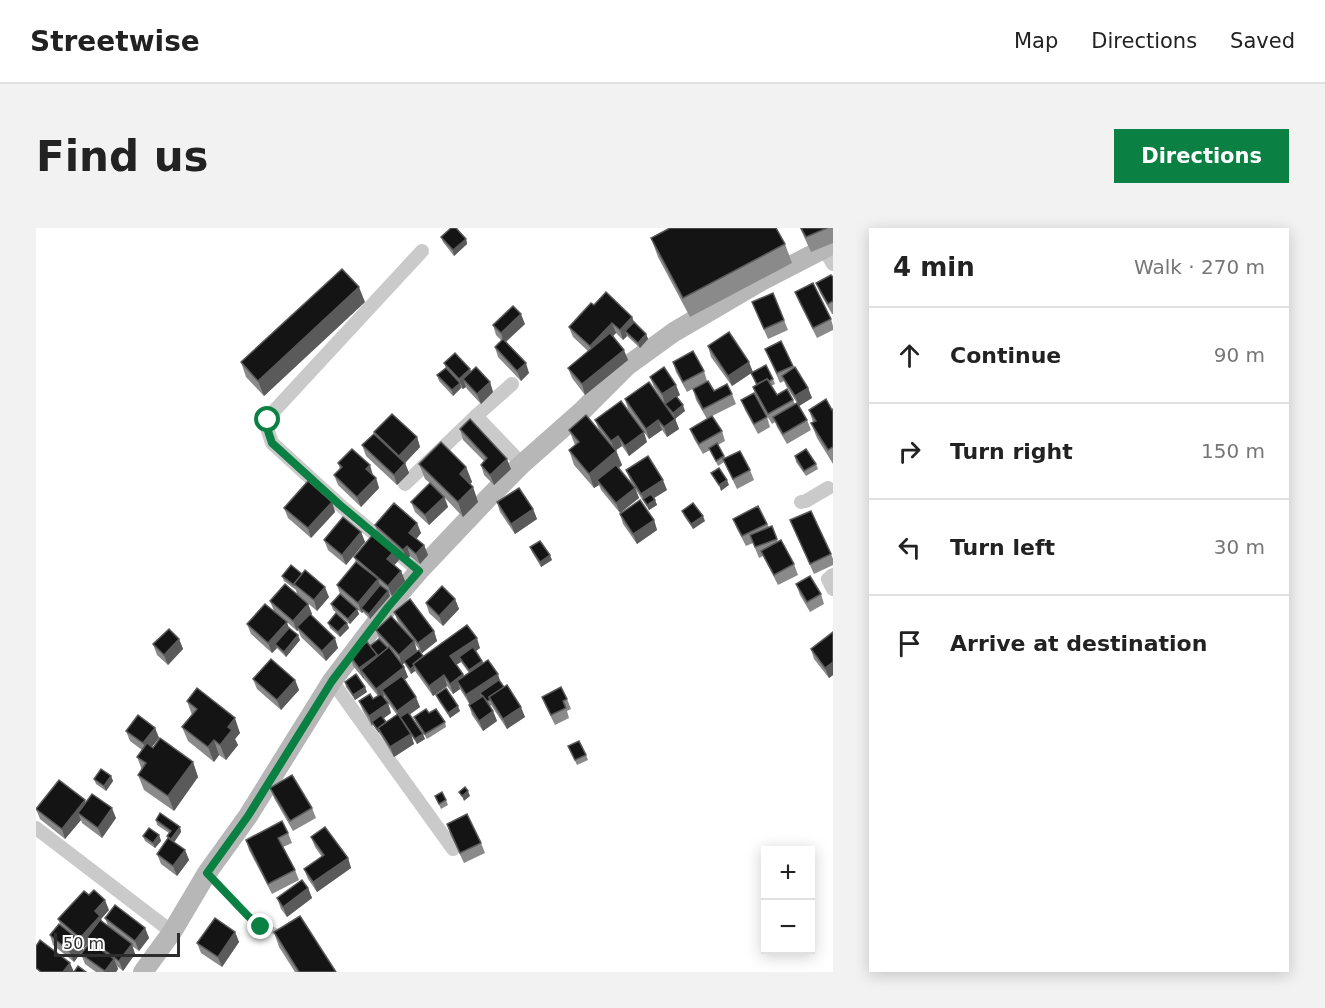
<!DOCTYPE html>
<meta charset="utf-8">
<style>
:root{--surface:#fff;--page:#f2f2f2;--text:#222;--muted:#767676;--line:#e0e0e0;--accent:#0b8043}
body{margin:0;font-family:"DejaVu Sans",sans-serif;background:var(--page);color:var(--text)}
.controls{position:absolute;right:18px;bottom:18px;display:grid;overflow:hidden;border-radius:0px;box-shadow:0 3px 15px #0003}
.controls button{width:54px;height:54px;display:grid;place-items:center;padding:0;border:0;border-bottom:2px solid var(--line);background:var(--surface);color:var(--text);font:30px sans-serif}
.scale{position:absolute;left:18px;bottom:15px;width:126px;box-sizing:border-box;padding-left:6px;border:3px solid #2d2d2d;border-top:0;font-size:16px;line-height:21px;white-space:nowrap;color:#2d2d2d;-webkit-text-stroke:4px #fff;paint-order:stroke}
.stop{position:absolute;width:18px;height:18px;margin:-14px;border:4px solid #0b8043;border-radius:50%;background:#fff}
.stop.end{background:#0b8043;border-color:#fff;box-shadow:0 2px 6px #0008}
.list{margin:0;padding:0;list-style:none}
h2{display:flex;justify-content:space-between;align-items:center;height:78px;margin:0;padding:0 24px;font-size:26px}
h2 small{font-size:20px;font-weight:400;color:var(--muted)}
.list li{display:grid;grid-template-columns:39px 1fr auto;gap:18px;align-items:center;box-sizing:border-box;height:96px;padding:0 24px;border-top:2px solid var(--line)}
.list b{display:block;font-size:22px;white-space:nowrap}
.list em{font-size:20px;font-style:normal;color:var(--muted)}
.icon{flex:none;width:33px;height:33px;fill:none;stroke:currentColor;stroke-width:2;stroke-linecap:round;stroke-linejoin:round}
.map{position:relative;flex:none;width:797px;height:744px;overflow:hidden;border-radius:0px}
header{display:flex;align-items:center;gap:36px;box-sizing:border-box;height:84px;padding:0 30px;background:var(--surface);border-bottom:2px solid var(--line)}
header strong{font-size:28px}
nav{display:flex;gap:33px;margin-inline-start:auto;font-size:21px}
.intro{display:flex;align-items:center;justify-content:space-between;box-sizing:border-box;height:144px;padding:0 36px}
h1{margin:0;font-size:42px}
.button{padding:15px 27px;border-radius:0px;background:var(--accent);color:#fff;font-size:21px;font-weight:700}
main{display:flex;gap:36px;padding:0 36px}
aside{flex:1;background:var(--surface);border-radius:0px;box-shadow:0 3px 15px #0003}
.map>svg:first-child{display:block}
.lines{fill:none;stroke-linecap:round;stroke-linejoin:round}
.lane{stroke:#cacaca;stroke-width:7}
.street{stroke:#cacaca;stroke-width:14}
.secondary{stroke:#b7b7b7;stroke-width:20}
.wall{fill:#8a8a8a;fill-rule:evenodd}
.shaded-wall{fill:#5a5a5a}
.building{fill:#141414;stroke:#5a5a5a;stroke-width:1.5}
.route{stroke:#0b8043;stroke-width:8}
</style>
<header>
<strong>Streetwise</strong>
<nav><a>Map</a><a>Directions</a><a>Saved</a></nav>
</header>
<div class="intro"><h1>Find us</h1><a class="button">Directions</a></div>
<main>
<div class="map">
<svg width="797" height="744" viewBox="0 0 797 744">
<rect width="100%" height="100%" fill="#fff"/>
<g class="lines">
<polyline class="lane" points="173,647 212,688 225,699 239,703"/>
<g class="street">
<polyline points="788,21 797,36"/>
<polyline points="440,188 486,236"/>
<polyline points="369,256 440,188 476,156"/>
<polyline points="765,274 770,273 792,260"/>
<polyline points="383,343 304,277 236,215 231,200 232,192 238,183 386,23"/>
<polyline points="797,347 792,351 797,361"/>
<polyline points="296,453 417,621"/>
<polyline points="0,600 136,704"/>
</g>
<polyline class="secondary" points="107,744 136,704 171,645 212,588 296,453 352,379 383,343 453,269 486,236 546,183 591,138 638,104 727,52 797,16"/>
</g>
<g class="wall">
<polygon points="764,0 797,0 797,15 775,24"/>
<polygon points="405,9 430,11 431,16 418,28 407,14"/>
<polygon points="615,10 749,16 756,35 654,89 622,29"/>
<polygon points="797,49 797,86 796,86 784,65 780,55"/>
<polygon points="759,64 795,91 797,98 797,102 781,110 763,74"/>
<polygon points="329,74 228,168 210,149 205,134"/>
<polygon points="716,74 748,92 752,102 732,111"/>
<polygon points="558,77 596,89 598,94 610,106 612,111 604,120 591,108 587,112 580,105 577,108 592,132 549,167 536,150 532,140 552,123 537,109 533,99"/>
<polygon points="489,96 470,114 493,145 485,153 462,129 459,119 466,113 460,107 457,97"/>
<polygon points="745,113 758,140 772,160 776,170 763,178 771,192 775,202 751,216 741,199 739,194 736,196 720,169 717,159 720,157 715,145 696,158 675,129 672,118 716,144 737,151 739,156 735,158 741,167 757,172 759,176 761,175 750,158 748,153 744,155 729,121"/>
<polygon points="637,134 668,143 671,153 651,164 640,144"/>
<polygon points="408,135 435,143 454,154 457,164 445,176 431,161 430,159 427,161 425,160 417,168 403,153 401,147 410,140"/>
<polygon points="614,149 644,167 641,169 649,183 639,190 643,201 631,209 626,202 613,211 592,181 589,171 629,176 618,159"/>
<polygon points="657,161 696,166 700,176 676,188 686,203 689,213 682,217 689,230 714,242 718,252 701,261 688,234 682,238 674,222 667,226 658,211 654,201 671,191 660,172"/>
<polygon points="705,172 731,189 734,199 722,206 709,182"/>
<polygon points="797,181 797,236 781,210 775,195 777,194 773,182"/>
<polygon points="559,192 611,214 593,228 586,218 580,222 586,237 583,240 597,257 594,252 590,242 631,262 618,270 621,277 613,282 600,262 603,270 584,285 565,262 563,257 558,260 538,237 533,222 539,217 533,202 563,202"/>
<polygon points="424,201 475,241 458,257 448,247 445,237 448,233 427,212"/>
<polygon points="338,204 381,209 384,219 369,235 373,245 361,257 330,228 326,217 340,207"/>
<polygon points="759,228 780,236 782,241 770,248 760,234"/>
<polygon points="302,235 337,247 340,250 343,260 325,279 302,257 298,247 304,241"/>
<polygon points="383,236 430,239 436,254 434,256 437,259 442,274 427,289 409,270 412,279 393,297 379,284 375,274 394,255 389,251"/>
<polygon points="296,274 299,284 275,310 252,290 248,280"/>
<polygon points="461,274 497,281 501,291 479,306 464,284"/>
<polygon points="646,283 669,293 657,301 648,288"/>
<polygon points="584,286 618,292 621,302 601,316 587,296"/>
<polygon points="697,291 731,296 733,299 736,298 742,314 758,336 762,347 742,357 727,328 723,330 717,315 710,318 701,301"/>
<polygon points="754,292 795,326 797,331 797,337 778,346 758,302"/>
<polygon points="381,295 385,305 380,311 388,317 392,327 384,336 374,328 371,332 342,307 339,297"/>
<polygon points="325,304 329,314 310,337 292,322 288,312"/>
<polygon points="494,319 516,332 505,339 496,324"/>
<polygon points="359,322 363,332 358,337 365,343 369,353 356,368 353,365 354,368 334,391 327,384 326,385 321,381 323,386 314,396 297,382 295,376 304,366 301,357 320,334 318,329"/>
<polygon points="246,348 293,369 281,383 261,366 260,362 248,353"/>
<polygon points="760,356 785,366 788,376 774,384 764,367"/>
<polygon points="419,371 423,381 407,398 393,385 390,375"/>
<polygon points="234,373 272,376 276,386 275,387 302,420 290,433 265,409 262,402 261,403 243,387 264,412 250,429 241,420 236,425 215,406 211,396 238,383"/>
<path d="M 358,384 L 398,403 L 401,413 L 386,425 L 379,416 L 381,423 L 387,428 L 444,420 L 440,423 L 447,435 L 464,454 L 489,489 L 471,501 L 455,477 L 454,478 L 457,483 L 461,493 L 447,503 L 436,487 L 433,477 L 434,477 L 424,461 L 417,466 L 411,458 L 397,468 L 379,443 L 375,446 L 370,438 L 368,435 L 367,436 L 372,449 L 368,452 L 384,479 L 374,486 L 389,511 L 381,516 L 375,507 L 378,516 L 358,529 L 345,508 L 337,497 L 336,498 L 327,483 L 323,473 L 337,471 L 342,468 L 317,438 L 314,428 L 334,418 L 343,411 L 340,402 L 370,405 L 362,394 ZM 425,434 L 433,445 L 428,448 L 420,437 ZM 348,468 L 350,472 L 361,487 L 350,494 L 348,490 L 355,485 L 352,475 L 347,469 Z"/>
<polygon points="292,395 313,400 304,409 294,400"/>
<polygon points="797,404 797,447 793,450 778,431 775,421"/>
<polygon points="143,411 147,421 132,437 121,427 117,416"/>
<polygon points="217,451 259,452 263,462 245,482 221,461"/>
<polygon points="309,454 331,464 319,472 310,459"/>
<polygon points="400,467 424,483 414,490 402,472"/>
<polygon points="506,469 531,471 535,481 531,483 533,490 519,497 510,479"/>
<polygon points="151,473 204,505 199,511 202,517 190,532 183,527 178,534 152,513 146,499 156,487"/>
<polygon points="378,489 409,494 410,499 391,511 380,494"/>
<polygon points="119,500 123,510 116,519 157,534 162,549 138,583 108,562 102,547 106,542 101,529 106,522 94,513 90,503"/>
<polygon points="532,518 550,527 552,532 541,537"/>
<polygon points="75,548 77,553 70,563 60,556 58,551"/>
<polygon points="234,560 276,580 280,590 257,603 238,570"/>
<polygon points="399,568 410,572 412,577 405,581"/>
<polygon points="50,575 80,590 66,610 46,595 45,592 29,611 4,591 0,581"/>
<polygon points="120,592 144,599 145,604 138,614 149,622 153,632 141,648 125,636 121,626 132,611 131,608 133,605 121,597"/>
<polygon points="411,596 445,615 449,625 428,635 414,606"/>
<polygon points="252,605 256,615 247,619 259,642 263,652 236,666 213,622 210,612"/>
<polygon points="123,607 125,613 119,620 109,613 107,608"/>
<polygon points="275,609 312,630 315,640 281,664 272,651 268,641 286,629 279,619"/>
<polygon points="272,660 276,670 251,689 245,681 241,670"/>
<polygon points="73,682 65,691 67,694 72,698 69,690 109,700 113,710 103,723 96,718 99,726 87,743 81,738 82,741 80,744 60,744 49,736 45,726 53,714 48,720 46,719 47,722 38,734 17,717 14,707 24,696 22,691"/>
<polygon points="199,704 203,714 186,739 165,725 161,715"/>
<polygon points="238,704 300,744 259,744 243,719"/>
</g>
<g class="shaded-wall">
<polygon points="430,11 431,16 418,28 417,22"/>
<polygon points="323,59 329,74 228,168 222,153"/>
<polygon points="485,86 489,96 468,115 465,105"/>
<polygon points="596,89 600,99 589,103 591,108 587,112 584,102"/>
<polygon points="576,95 580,105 557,128 554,118"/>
<polygon points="610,106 612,111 604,120 602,115"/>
<polygon points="588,122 592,132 549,167 546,156"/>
<polygon points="713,134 717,144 696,158 692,148"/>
<polygon points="490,135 493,145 485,153 481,143"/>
<polygon points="434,141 438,151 427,151 430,159 427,161 423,151"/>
<polygon points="454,154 457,164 445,176 441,166"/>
<polygon points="424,155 425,160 417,168 416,162"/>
<polygon points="640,157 644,167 629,176 626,166"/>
<polygon points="772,160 776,170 763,178 759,168"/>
<polygon points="647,177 649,183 639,191 637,185"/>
<polygon points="639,191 643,201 631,209 628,199"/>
<polygon points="622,192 626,202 613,211 610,201"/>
<polygon points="608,204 611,214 593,228 589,218"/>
<polygon points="582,208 586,218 579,223 575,213"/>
<polygon points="381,209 384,219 369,235 373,245 361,257 358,247 367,238 363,228"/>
<polygon points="580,223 586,237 564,256 561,252 563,257 558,260 553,246"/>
<polygon points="471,231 475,241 458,257 454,247"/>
<polygon points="334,237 337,247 330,241"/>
<polygon points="430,239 436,254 429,261 424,246"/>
<polygon points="340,250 343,260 325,279 321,269"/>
<polygon points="627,252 631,262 610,275 605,266"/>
<polygon points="691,252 693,257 685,263 683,257"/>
<polygon points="437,259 442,274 427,289 422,274"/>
<polygon points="599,260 603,270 584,285 580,275"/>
<polygon points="408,269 412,279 393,297 389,287"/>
<polygon points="619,272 621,277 613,282 611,277"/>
<polygon points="296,274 299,284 275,310 272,300"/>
<polygon points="497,281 501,291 479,306 475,296"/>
<polygon points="667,288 669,293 657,301 655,296"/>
<polygon points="618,292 621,302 601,316 597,306"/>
<polygon points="381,295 385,305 377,315 373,305"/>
<polygon points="325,304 329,314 310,337 306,327"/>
<polygon points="388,317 392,327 384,336 380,326"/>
<polygon points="371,318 374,328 371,332 367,322"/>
<polygon points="359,322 363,332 355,341 351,331"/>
<polygon points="514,327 516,332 505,339 504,334"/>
<polygon points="365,343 369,353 356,368 352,358"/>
<polygon points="342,351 345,361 325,380 327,384 326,385 322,375"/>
<polygon points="289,359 293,369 281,383 278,372"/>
<polygon points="352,363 354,368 334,391 333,386"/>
<polygon points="419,371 423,381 407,398 403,388"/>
<polygon points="272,376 276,386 263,401 261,399 262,402 261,403 257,393"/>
<polygon points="321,381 323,386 314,396 312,391"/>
<polygon points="251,394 254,404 239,416 241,420 236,425 232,415"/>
<polygon points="311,395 313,400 304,409 302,404"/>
<polygon points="398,403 401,413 386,425 382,415"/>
<polygon points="262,407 264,412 250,429 248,424"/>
<polygon points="299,410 302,420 290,433 286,423"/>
<polygon points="441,410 444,420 426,433 423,429 425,434 418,438 414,428"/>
<polygon points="143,411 147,421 132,437 128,427"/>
<polygon points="378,413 381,423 366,437 363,427"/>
<polygon points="341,427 344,437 325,442 328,450 327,450 323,440"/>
<polygon points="446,433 448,438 435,448 433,442"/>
<polygon points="797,434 797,447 793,450 789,440"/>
<polygon points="378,438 379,443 375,446 374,441"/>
<polygon points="368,439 372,449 350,467 346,462 348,468 344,471 340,461"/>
<polygon points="427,446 431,456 421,453 424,461 417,466 414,456"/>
<polygon points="462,446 465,456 444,465 445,469 434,477 430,467"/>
<polygon points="408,447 411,458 397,468 393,458"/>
<polygon points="259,452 263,462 245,482 241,472"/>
<polygon points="329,459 331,464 319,472 317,467"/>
<polygon points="380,469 384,479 365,493 361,483"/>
<polygon points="352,475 355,485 338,497 336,494 336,498 333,488"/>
<polygon points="422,478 424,483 414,490 412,485"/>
<polygon points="485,479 489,489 471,501 467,491"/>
<polygon points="457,483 461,493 447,503 443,493"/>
<polygon points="199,490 204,505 199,511 202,517 190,532 184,517 192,499"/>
<polygon points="119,500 123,510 111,525 107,515"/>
<polygon points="375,506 378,516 358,529 354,519"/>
<polygon points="387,506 389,511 381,516 379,511"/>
<polygon points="178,512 183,527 178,534 172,519"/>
<polygon points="157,534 162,549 138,583 132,568"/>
<polygon points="75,548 77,553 70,563 68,558"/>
<polygon points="432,563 434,568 428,573 426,568"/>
<polygon points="49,572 52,582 42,585 45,592 29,611 26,601"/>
<polygon points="76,580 80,590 66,610 62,600"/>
<polygon points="144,599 145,604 137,616 135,611"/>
<polygon points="123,607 125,613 119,620 117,615"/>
<polygon points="149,622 153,632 141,648 137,638"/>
<polygon points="312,630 315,640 281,664 277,654"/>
<polygon points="272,660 276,670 251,689 247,679"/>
<polygon points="69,672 73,682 65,691 68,698 51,709 53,714 48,720 44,710 59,683"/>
<polygon points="109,700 113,710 103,723 99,713"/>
<polygon points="199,704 203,714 186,739 182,729"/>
<polygon points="43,712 47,722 38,734 34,724"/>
<polygon points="96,716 99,726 87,743 83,733"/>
<polygon points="78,731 82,741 80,744 69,744"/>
<polygon points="34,735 38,744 27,744"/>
</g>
<g class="building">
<polygon points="415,0 420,0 430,11 417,22 405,9"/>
<polygon points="634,0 740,0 749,16 647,70 615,10"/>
<polygon points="765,0 791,0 770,9"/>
<polygon points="306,41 323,59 222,153 205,134"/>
<polygon points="795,47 797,49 797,73 792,76 780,55"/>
<polygon points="777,55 795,91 777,100 759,64"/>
<polygon points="570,64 596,89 584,102 576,95 554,118 533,99 555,75 558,77"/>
<polygon points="737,65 748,92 728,101 716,74"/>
<polygon points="477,78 485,86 465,105 457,97"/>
<polygon points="598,94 610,106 602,115 589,103"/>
<polygon points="693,104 713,134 692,148 672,118"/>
<polygon points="574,105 588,122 546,156 532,140"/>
<polygon points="467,111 490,135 481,143 459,119"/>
<polygon points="745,113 757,138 741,145 729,121"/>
<polygon points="657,123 668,143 647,154 637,134"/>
<polygon points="419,125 434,141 423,151 408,135"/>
<polygon points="730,137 737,151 733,153 731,151 721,156 715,145"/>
<polygon points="440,139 454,154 441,166 427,151"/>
<polygon points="628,139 640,157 626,166 614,149"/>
<polygon points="759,139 772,160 759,168 746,148"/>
<polygon points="410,140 424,155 416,162 401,147"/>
<polygon points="731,151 741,167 751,161 757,172 732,186 717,159"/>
<polygon points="672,153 678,163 691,156 696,166 667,181 657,161"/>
<polygon points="613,154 639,191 628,199 622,192 610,201 589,171"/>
<polygon points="718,165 731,189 718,196 705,172"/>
<polygon points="640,168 647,177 637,185 629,176"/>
<polygon points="790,171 796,182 797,181 797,219 792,222 775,195 780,193 773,182"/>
<polygon points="585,173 608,204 589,218 582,208 575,213 559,192"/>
<polygon points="761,175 771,192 747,206 737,189"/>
<polygon points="356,186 381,209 363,228 338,204"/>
<polygon points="550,187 580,223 553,246 533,222 543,214 533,202"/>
<polygon points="676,188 686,203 663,216 654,201"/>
<polygon points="434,191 471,231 454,247 445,237 451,230 424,201"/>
<polygon points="338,206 369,235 358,247 326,217"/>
<polygon points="405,214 430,239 424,246 437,259 422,274 383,236"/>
<polygon points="681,215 688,228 680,233 673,220"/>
<polygon points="316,221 334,237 330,241 340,250 321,269 298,247 306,239 302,235"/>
<polygon points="770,221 780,236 768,243 759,228"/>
<polygon points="704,223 714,242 697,251 687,231"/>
<polygon points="612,228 627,252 605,266 590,242"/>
<polygon points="580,237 599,260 580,275 561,252"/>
<polygon points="683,240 691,252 683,257 675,245"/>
<polygon points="272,253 296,274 272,300 248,280"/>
<polygon points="394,255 408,269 389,287 375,274"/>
<polygon points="483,260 497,281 475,296 461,274"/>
<polygon points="615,266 619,272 611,277 607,271"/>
<polygon points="604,272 618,292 597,306 584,286"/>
<polygon points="358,275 381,295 373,305 388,317 380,326 371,318 367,322 339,297"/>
<polygon points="657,275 667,288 655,296 646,283"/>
<polygon points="722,278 731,296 706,308 697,291"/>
<polygon points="775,283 795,326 774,336 754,292"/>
<polygon points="307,289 325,304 306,327 288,312"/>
<polygon points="736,298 741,311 719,319 714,307"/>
<polygon points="339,304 359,322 351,331 365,343 352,358 318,329"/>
<polygon points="745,312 758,336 738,347 725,323"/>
<polygon points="504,313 514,327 504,334 494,319"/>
<polygon points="320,334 342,351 322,375 301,357"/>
<polygon points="255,337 266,346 258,356 259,357 258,357 246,348"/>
<polygon points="269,342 289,359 278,372 258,356"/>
<polygon points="774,348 785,366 771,374 760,356"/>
<polygon points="249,356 272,376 257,393 234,373"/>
<polygon points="344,357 352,363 333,386 325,380"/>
<polygon points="406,358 419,371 403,388 390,375"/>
<polygon points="304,366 321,381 312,391 295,376"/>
<polygon points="374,371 398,403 382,415 358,384"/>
<polygon points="229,376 251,394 232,415 211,396"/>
<polygon points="300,385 311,395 302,404 292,395"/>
<polygon points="274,386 299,410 286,423 261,399"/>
<polygon points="355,388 378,413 363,427 340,402"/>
<polygon points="431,397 441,410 414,428 427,446 414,456 408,447 393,458 377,436"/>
<polygon points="253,400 262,407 248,424 239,416"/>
<polygon points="133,401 143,411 128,427 117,416"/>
<polygon points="797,404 797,434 789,440 775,421"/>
<polygon points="343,411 352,420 342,428 334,418"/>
<polygon points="331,414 341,427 323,440 314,428"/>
<polygon points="353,419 368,439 340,461 325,442"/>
<polygon points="437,419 446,433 433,442 423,429"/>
<polygon points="383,422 387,428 377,436 378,438 374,441 368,433"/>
<polygon points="235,431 259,452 241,472 217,451"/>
<polygon points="452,432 462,446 430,467 421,453"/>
<polygon points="320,446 329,459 317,467 309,454"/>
<polygon points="366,448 380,469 361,483 346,462"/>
<polygon points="463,452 468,459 453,469 454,472 451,473 444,465"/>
<polygon points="471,457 485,479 467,491 453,469"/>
<polygon points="525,459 531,471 527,473 530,480 515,487 506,469"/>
<polygon points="161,460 199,490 192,499 196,502 184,517 178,512 172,519 146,499 161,481 151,473"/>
<polygon points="410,460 422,478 412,485 400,467"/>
<polygon points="334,466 337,471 345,466 352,475 333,488 323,473"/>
<polygon points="447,468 457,483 443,493 433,477"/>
<polygon points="390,481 393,485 400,481 409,494 389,506 378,489"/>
<polygon points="372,484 387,506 379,511 364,489"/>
<polygon points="362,486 375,506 354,519 342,500"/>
<polygon points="102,487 119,500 107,515 90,503"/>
<polygon points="345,487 350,494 342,500 343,504 336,494"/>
<polygon points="124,510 157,534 132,568 102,547 110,535 101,529 111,515 117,520"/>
<polygon points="543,513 550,527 539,532 532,518"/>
<polygon points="65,541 75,548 68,558 58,551"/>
<polygon points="256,547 276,580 254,593 234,560"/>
<polygon points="23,552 49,572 26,601 0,581"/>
<polygon points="429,559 432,563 426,568 423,564"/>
<polygon points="406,564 410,572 403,576 399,568"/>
<polygon points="56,566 76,580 62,600 42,585"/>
<polygon points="124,585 144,599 135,611 131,608 135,603 120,592"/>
<polygon points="431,586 445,615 424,625 411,596"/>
<polygon points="246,593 252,605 242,610 259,642 232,656 210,612"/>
<polygon points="289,599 312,630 277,654 268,641 288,627 275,609"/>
<polygon points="113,600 123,607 117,615 107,608"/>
<polygon points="132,610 149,622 137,638 121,626"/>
<polygon points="266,652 272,660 247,679 241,670"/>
<polygon points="58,662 69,672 59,683 64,688 44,710 22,691 48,663 53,667"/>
<polygon points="79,677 109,700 99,713 69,690"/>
<polygon points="264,688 300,744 263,744 238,704"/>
<polygon points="179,690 199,704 182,729 161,715"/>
<polygon points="64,692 96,716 83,733 51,709"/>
<polygon points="23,696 43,712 34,724 14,707"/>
<polygon points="4,712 34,735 27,744 5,744 0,740 0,718"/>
<polygon points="54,714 78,731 69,743 45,726"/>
<polygon points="42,738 50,744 38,744"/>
</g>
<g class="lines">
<polyline class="route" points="225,699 212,688 171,645 212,588 296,453 352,379 383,343 304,277 236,215 231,200 232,192"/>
</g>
</svg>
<div class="controls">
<button>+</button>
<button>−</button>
</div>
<div class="scale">50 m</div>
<div class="stop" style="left:232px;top:192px"></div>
<div class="stop end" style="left:225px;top:699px"></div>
</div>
<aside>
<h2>4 min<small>Walk · 270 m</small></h2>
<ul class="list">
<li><svg class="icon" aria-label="ahead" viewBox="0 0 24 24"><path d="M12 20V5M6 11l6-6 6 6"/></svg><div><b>Continue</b></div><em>90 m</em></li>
<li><svg class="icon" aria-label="right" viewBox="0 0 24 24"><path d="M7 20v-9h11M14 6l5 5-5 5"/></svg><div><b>Turn right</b></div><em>150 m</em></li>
<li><svg class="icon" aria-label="left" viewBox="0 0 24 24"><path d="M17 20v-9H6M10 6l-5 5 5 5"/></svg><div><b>Turn left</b></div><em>30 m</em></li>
<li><svg class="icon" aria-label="arrive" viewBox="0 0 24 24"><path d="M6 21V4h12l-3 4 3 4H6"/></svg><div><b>Arrive at destination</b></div></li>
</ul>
</aside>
</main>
